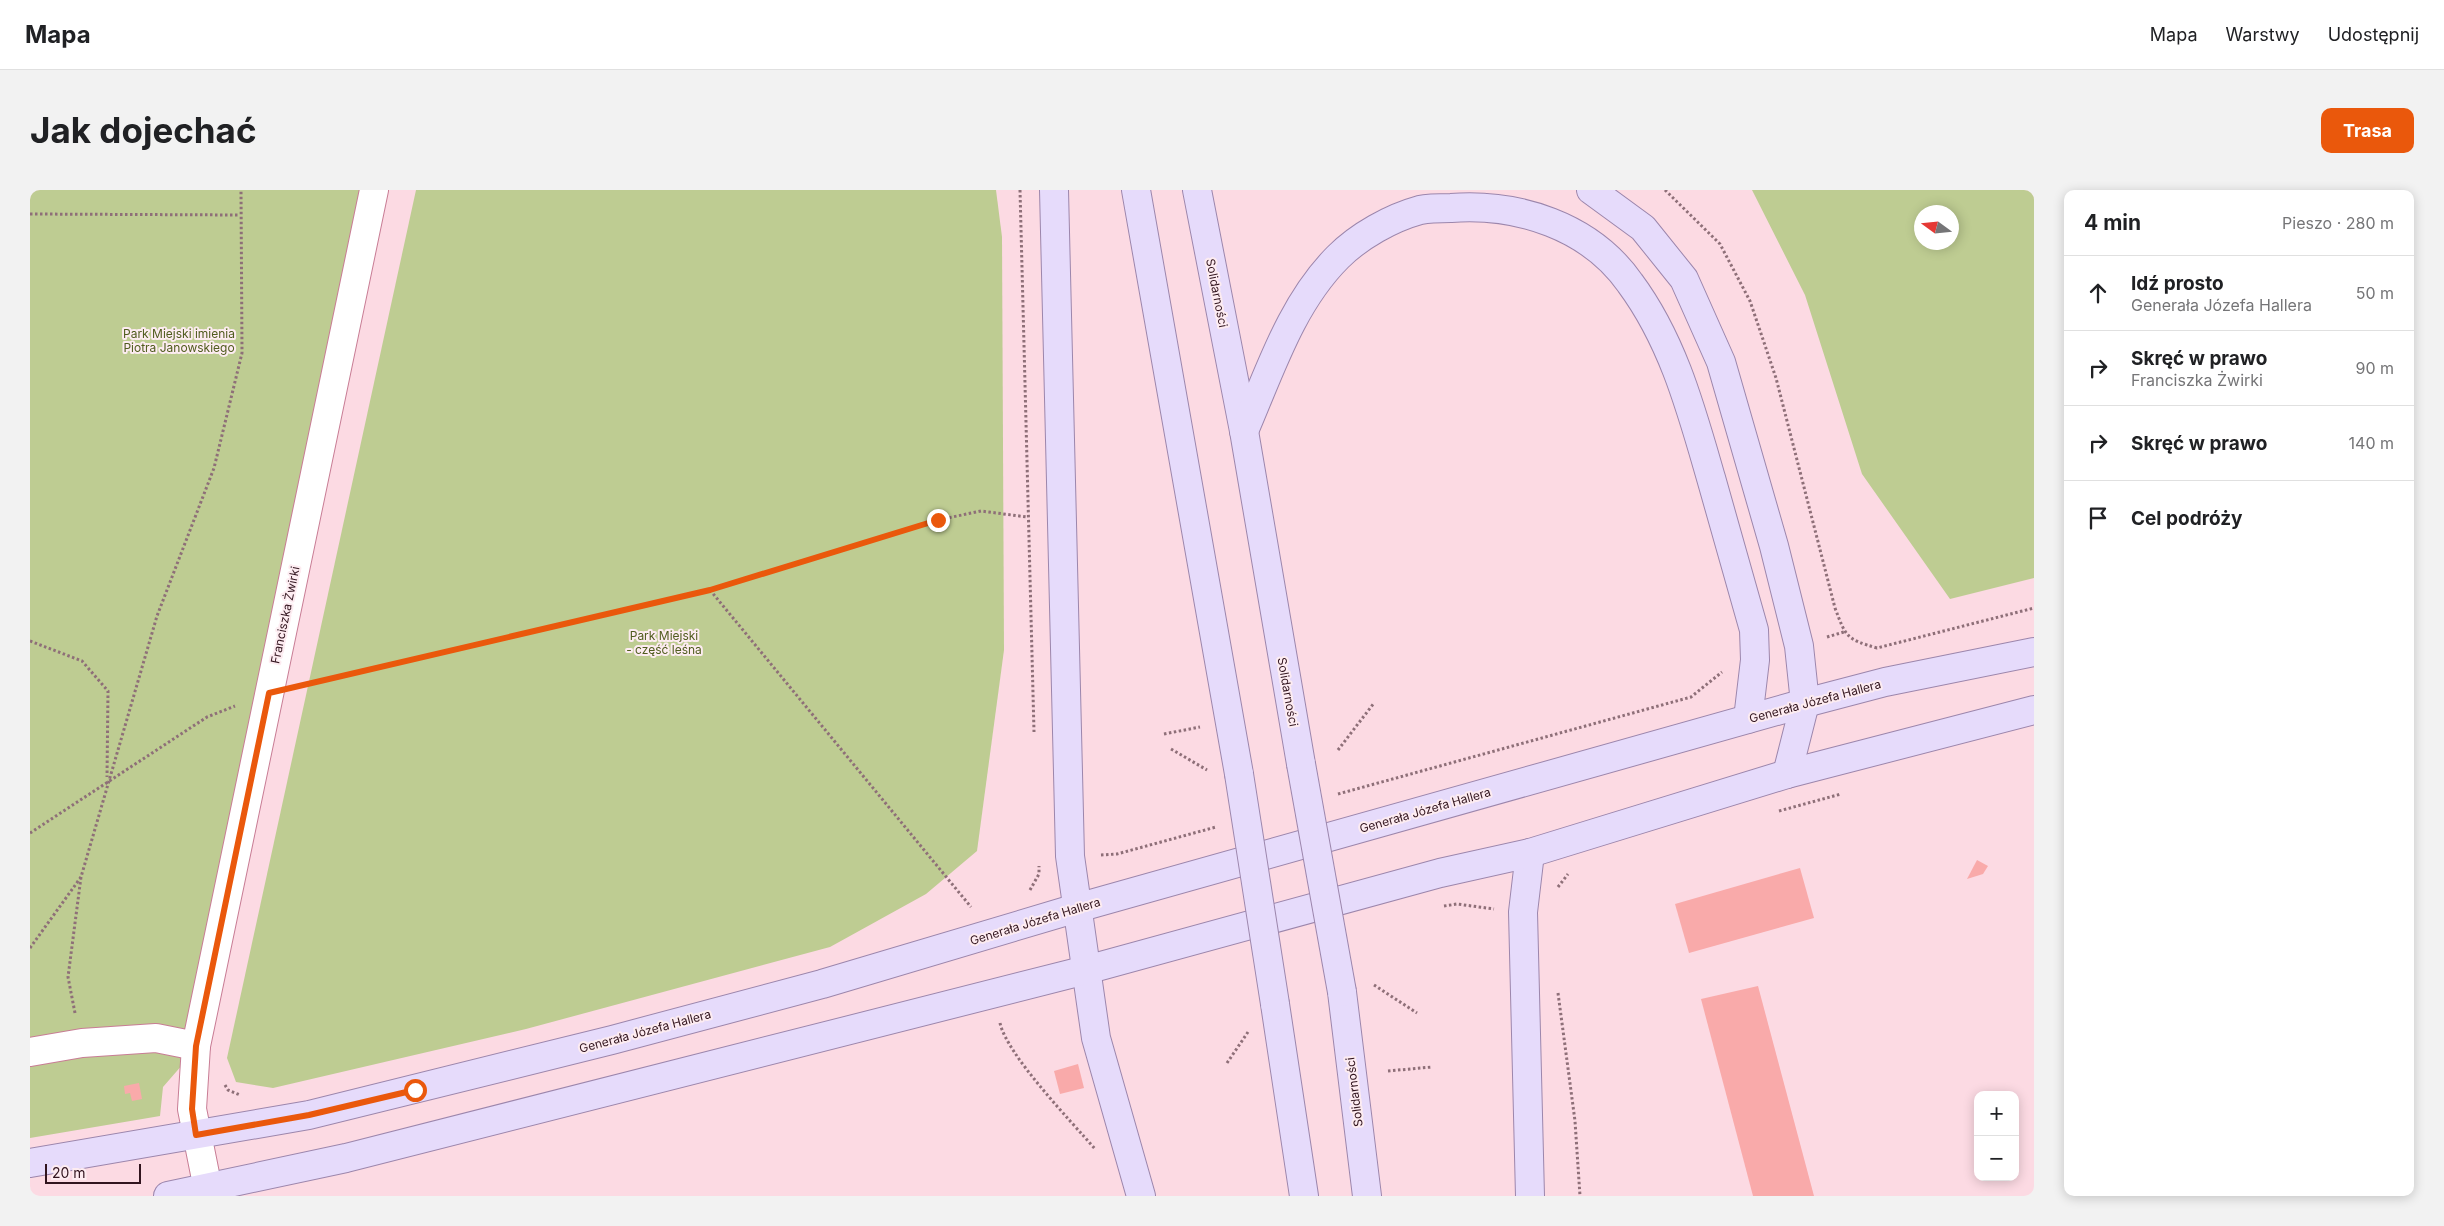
<!DOCTYPE html>
<html lang="pl">
<meta charset="utf-8">
<style>
:root{--surface:#fff;--page:#f2f2f2;--text:#202124;--muted:#757577;--line:#e0e0e0;--accent:#ea580c}
body{margin:0;font-family:Inter,sans-serif;background:var(--page);color:var(--text)}
.controls{position:absolute;right:15px;bottom:15px;display:grid;overflow:hidden;border-radius:10px;box-shadow:0 2px 12px #0003}
.controls button{width:45px;height:45px;display:grid;place-items:center;padding:0;border:0;border-bottom:1px solid var(--line);background:var(--surface);color:var(--text);font:25px sans-serif}
.compass{position:absolute;left:1884px;top:15px;width:45px;height:45px;border-radius:50%;background:var(--surface);box-shadow:0 2px 12px #0003;rotate:285deg}
.scale{position:absolute;left:15px;bottom:12px;width:96px;box-sizing:border-box;padding-left:5px;border:2px solid #31141e;border-top:0;font-size:14px;line-height:18px;white-space:nowrap;color:#31141e;-webkit-text-stroke:4px #fdecf1;paint-order:stroke}
.stop{position:absolute;width:15px;height:15px;margin:-11px;border:4px solid #ea580c;border-radius:50%;background:#fff}
.stop.end{background:#ea580c;border-color:#fff;box-shadow:0 1px 5px #0008}
.list{margin:0;padding:0;list-style:none}
h2{display:flex;justify-content:space-between;align-items:center;height:65px;margin:0;padding:0 20px;font-size:21px}
h2 small{font-size:16px;font-weight:400;color:var(--muted)}
.list li{display:grid;grid-template-columns:32px 1fr auto;gap:15px;align-items:center;box-sizing:border-box;height:75px;padding:0 20px;border-top:1px solid var(--line)}
.list b{display:block;font-size:19px;white-space:nowrap}
.list p{margin:0;font-size:16px;white-space:nowrap;color:var(--muted)}
.list em{font-size:16px;font-style:normal;color:var(--muted)}
.icon{flex:none;width:28px;height:28px;fill:none;stroke:currentColor;stroke-width:2;stroke-linecap:round;stroke-linejoin:round}
.map{position:relative;flex:none;width:2004px;height:1006px;overflow:hidden;border-radius:10px}
header{display:flex;align-items:center;gap:30px;box-sizing:border-box;height:70px;padding:0 25px;background:var(--surface);border-bottom:1px solid var(--line)}
header strong{font-size:24px}
nav{display:flex;gap:28px;margin-inline-start:auto;font-size:18px}
.intro{display:flex;align-items:center;justify-content:space-between;box-sizing:border-box;height:120px;padding:0 30px}
h1{margin:0;font-size:35px}
.button{padding:12px 22px;border-radius:10px;background:var(--accent);color:#fff;font-size:18px;font-weight:700}
main{display:flex;gap:30px;padding:0 30px}
aside{flex:1;background:var(--surface);border-radius:10px;box-shadow:0 2px 12px #0003}
.map>svg:first-child{display:block}
.green{fill:#becc92;fill-rule:evenodd}
.building{fill:#f9aaaa}
.lines{fill:none;stroke-linecap:round;stroke-linejoin:round}
.minor-casing{stroke:#c87d95;stroke-width:30}
.major-casing{stroke:#9c86ac;stroke-width:30}
.path{stroke:#8e6f78;stroke-width:3;stroke-dasharray:2.5 2.5;stroke-linecap:butt}
.minor{stroke:#fff;stroke-width:28}
.major{stroke:#e6dbfb;stroke-width:28}
.major-bridge-casing{stroke:#9c86ac;stroke-width:30;stroke-linecap:butt}
.major-bridge{stroke:#e6dbfb;stroke-width:28}
.route{stroke:#ea580c;stroke-width:6}
.labels{text-anchor:middle;dominant-baseline:central;stroke-width:4;stroke-linejoin:round;paint-order:stroke}
.street-label{font-size:12px;fill:#31141e;stroke:#fdecf1}
.park-label{font-size:12px;fill:#505c1e;stroke:#fdecf1}
</style>
<header>
<strong>Mapa</strong>
<nav><a>Mapa</a><a>Warstwy</a><a>Udostępnij</a></nav>
</header>
<div class="intro"><h1>Jak dojechać</h1><a class="button">Trasa</a></div>
<main>
<div class="map">
<svg width="2004" height="1006" viewBox="0 0 2004 1006">
<rect width="100%" height="100%" fill="#fcdae3"/>
<g class="green">
<polygon points="0,0 331,0 153,874 133,897 130,926 0,948"/>
<polygon points="386,0 966,0 972,47 974,460 947,661 896,704 800,757 496,839 243,898 206,892 197,868"/>
<path d="M 1722,0 L 2004,0 L 2004,388 L 1920,409 L 1832,284 L 1775,105 ZM 1892,22 L 1922,22 L 1922,52 L 1892,52 Z"/>
</g>
<g class="building">
<polygon points="1947,670 1958,676 1953,684 1937,689"/>
<polygon points="1770,678 1784,728 1659,763 1645,714"/>
<polygon points="1728,796 1784,1006 1723,1006 1671,809"/>
<polygon points="1048,874 1054,898 1030,904 1024,881"/>
<polygon points="109,893 112,909 102,911 100,903 95,904 94,896"/>
</g>
<g class="lines">
<defs>
<g id="minor">
<polyline points="0,862 52,853 126,848 166,856"/>
<polyline points="178,999 162,919 166,856 344,0"/>
</g>
<g id="major">
<polyline points="1024,0 1040,666 1066,848 1111,1006"/>
<polyline points="1106,0 1209,584"/>
<polyline points="1167,0 1214,241 1271,574"/>
<polyline points="1561,0 1613,38 1654,89 1691,172 1744,356 1769,456 1775,513 1757,584"/>
<path d="M 1214,241 C 1240,181 1261,114 1308,67 C 1329,46 1361,28 1390,20 C 1399,18 1411,18 1421,18 C 1488,13 1560,36 1600,93 C 1643,151 1661,219 1681,288 C 1695,339 1710,389 1724,440 L 1725,470 L 1718,529"/>
<polyline points="1500,663 1493,722 1500,1006"/>
<polyline points="1312,802 1337,1006"/>
<polyline points="1245,814 1274,1006"/>
<polyline points="0,973 279,925 582,850 792,794 1047,718 1775,513 1855,492 2004,462"/>
<polyline points="138,1006 316,968 1056,780 1410,683 1500,663 1757,584 2004,520"/>
</g>
</defs>
<use href="#minor" class="minor-casing"/>
<use href="#major" class="major-casing"/>
<g class="path">
<polyline points="990,0 1004,542"/>
<path d="M 1635,0 L 1690,54 L 1720,111 L 1746,188 L 1805,418 C 1816,447 1816,449 1847,458 L 2004,418"/>
<polyline points="0,24 210,25"/>
<polyline points="680,400 941,717"/>
<polyline points="1797,447 1814,442"/>
<polyline points="0,451 52,471 78,501 77,587"/>
<polyline points="271,496 680,400 908,330 951,321 997,327"/>
<polyline points="1134,544 1170,537"/>
<polyline points="1141,559 1177,580"/>
<polyline points="1308,560 1344,513"/>
<polyline points="1308,604 1661,507 1692,482"/>
<polyline points="1749,621 1811,604"/>
<polyline points="0,643 177,527 205,516"/>
<polyline points="1071,665 1087,664 1186,637"/>
<polyline points="1528,697 1538,684"/>
<polyline points="1000,700 1009,684 1009,676"/>
<polyline points="1414,716 1427,714 1464,719"/>
<polyline points="0,758 51,687"/>
<polyline points="1344,795 1387,823"/>
<polyline points="1528,803 1545,931 1550,1006"/>
<polyline points="45,823 38,787 51,687 127,426 184,278 212,163 211,0"/>
<path d="M 970,833 C 977,865 1041,931 1065,959"/>
<polyline points="1197,873 1218,842"/>
<polyline points="1358,881 1402,877"/>
<polyline points="195,895 198,900 210,905"/>
</g>
<use href="#minor" class="minor"/>
<use href="#major" class="major"/>
<defs>
<g id="major-bridge">
<polyline points="1271,574 1312,802"/>
<polyline points="1209,584 1245,814"/>
</g>
</defs>
<use href="#major-bridge" class="major-bridge-casing"/>
<use href="#major-bridge" class="major-bridge"/>
</g>
<g class="lines">
<polyline class="route" points="385,900 279,925 166,945 162,919 166,856 239,503 680,400 908,330"/>
</g>
<g class="labels">
<g class="street-label">
<text transform="translate(1187 103) rotate(79)">Solidarności</text>
<text transform="translate(255 425) rotate(-78)">Franciszka Żwirki</text>
<text transform="translate(1258 502) rotate(80)">Solidarności</text>
<text transform="translate(1785 511) rotate(-15)">Generała Józefa Hallera</text>
<text transform="translate(1395 620) rotate(-16)">Generała Józefa Hallera</text>
<text transform="translate(1005 731) rotate(-17)">Generała Józefa Hallera</text>
<text transform="translate(615 841) rotate(-15)">Generała Józefa Hallera</text>
<text transform="translate(1324 902) rotate(-97)">Solidarności</text>
</g>
<g class="park-label">
<text x="149" y="143">Park Miejski imienia<tspan x="149" dy="14">Piotra Janowskiego</tspan></text>
<text x="634" y="445">Park Miejski<tspan x="634" dy="14">- część leśna</tspan></text>
</g>
</g>
</svg>
<div class="controls">
<button>+</button>
<button>−</button>
</div>
<svg class="compass" viewBox="-18 -18 36 36"><path d="M0-13l5 13h-10z" fill="#e53935"/><path d="M0 13l5-13h-10z" fill="#757577"/></svg>
<div class="scale">20 m</div>
<div class="stop" style="left:385px;top:900px"></div>
<div class="stop end" style="left:908px;top:330px"></div>
</div>
<aside>
<h2>4 min<small>Pieszo · 280 m</small></h2>
<ul class="list">
<li><svg class="icon" aria-label="ahead" viewBox="0 0 24 24"><path d="M12 20V5M6 11l6-6 6 6"/></svg><div><b>Idź prosto</b><p>Generała Józefa Hallera</p></div><em>50 m</em></li>
<li><svg class="icon" aria-label="right" viewBox="0 0 24 24"><path d="M7 20v-9h11M14 6l5 5-5 5"/></svg><div><b>Skręć w prawo</b><p>Franciszka Żwirki</p></div><em>90 m</em></li>
<li><svg class="icon" aria-label="right" viewBox="0 0 24 24"><path d="M7 20v-9h11M14 6l5 5-5 5"/></svg><div><b>Skręć w prawo</b></div><em>140 m</em></li>
<li><svg class="icon" aria-label="arrive" viewBox="0 0 24 24"><path d="M6 21V4h12l-3 4 3 4H6"/></svg><div><b>Cel podróży</b></div></li>
</ul>
</aside>
</main>
